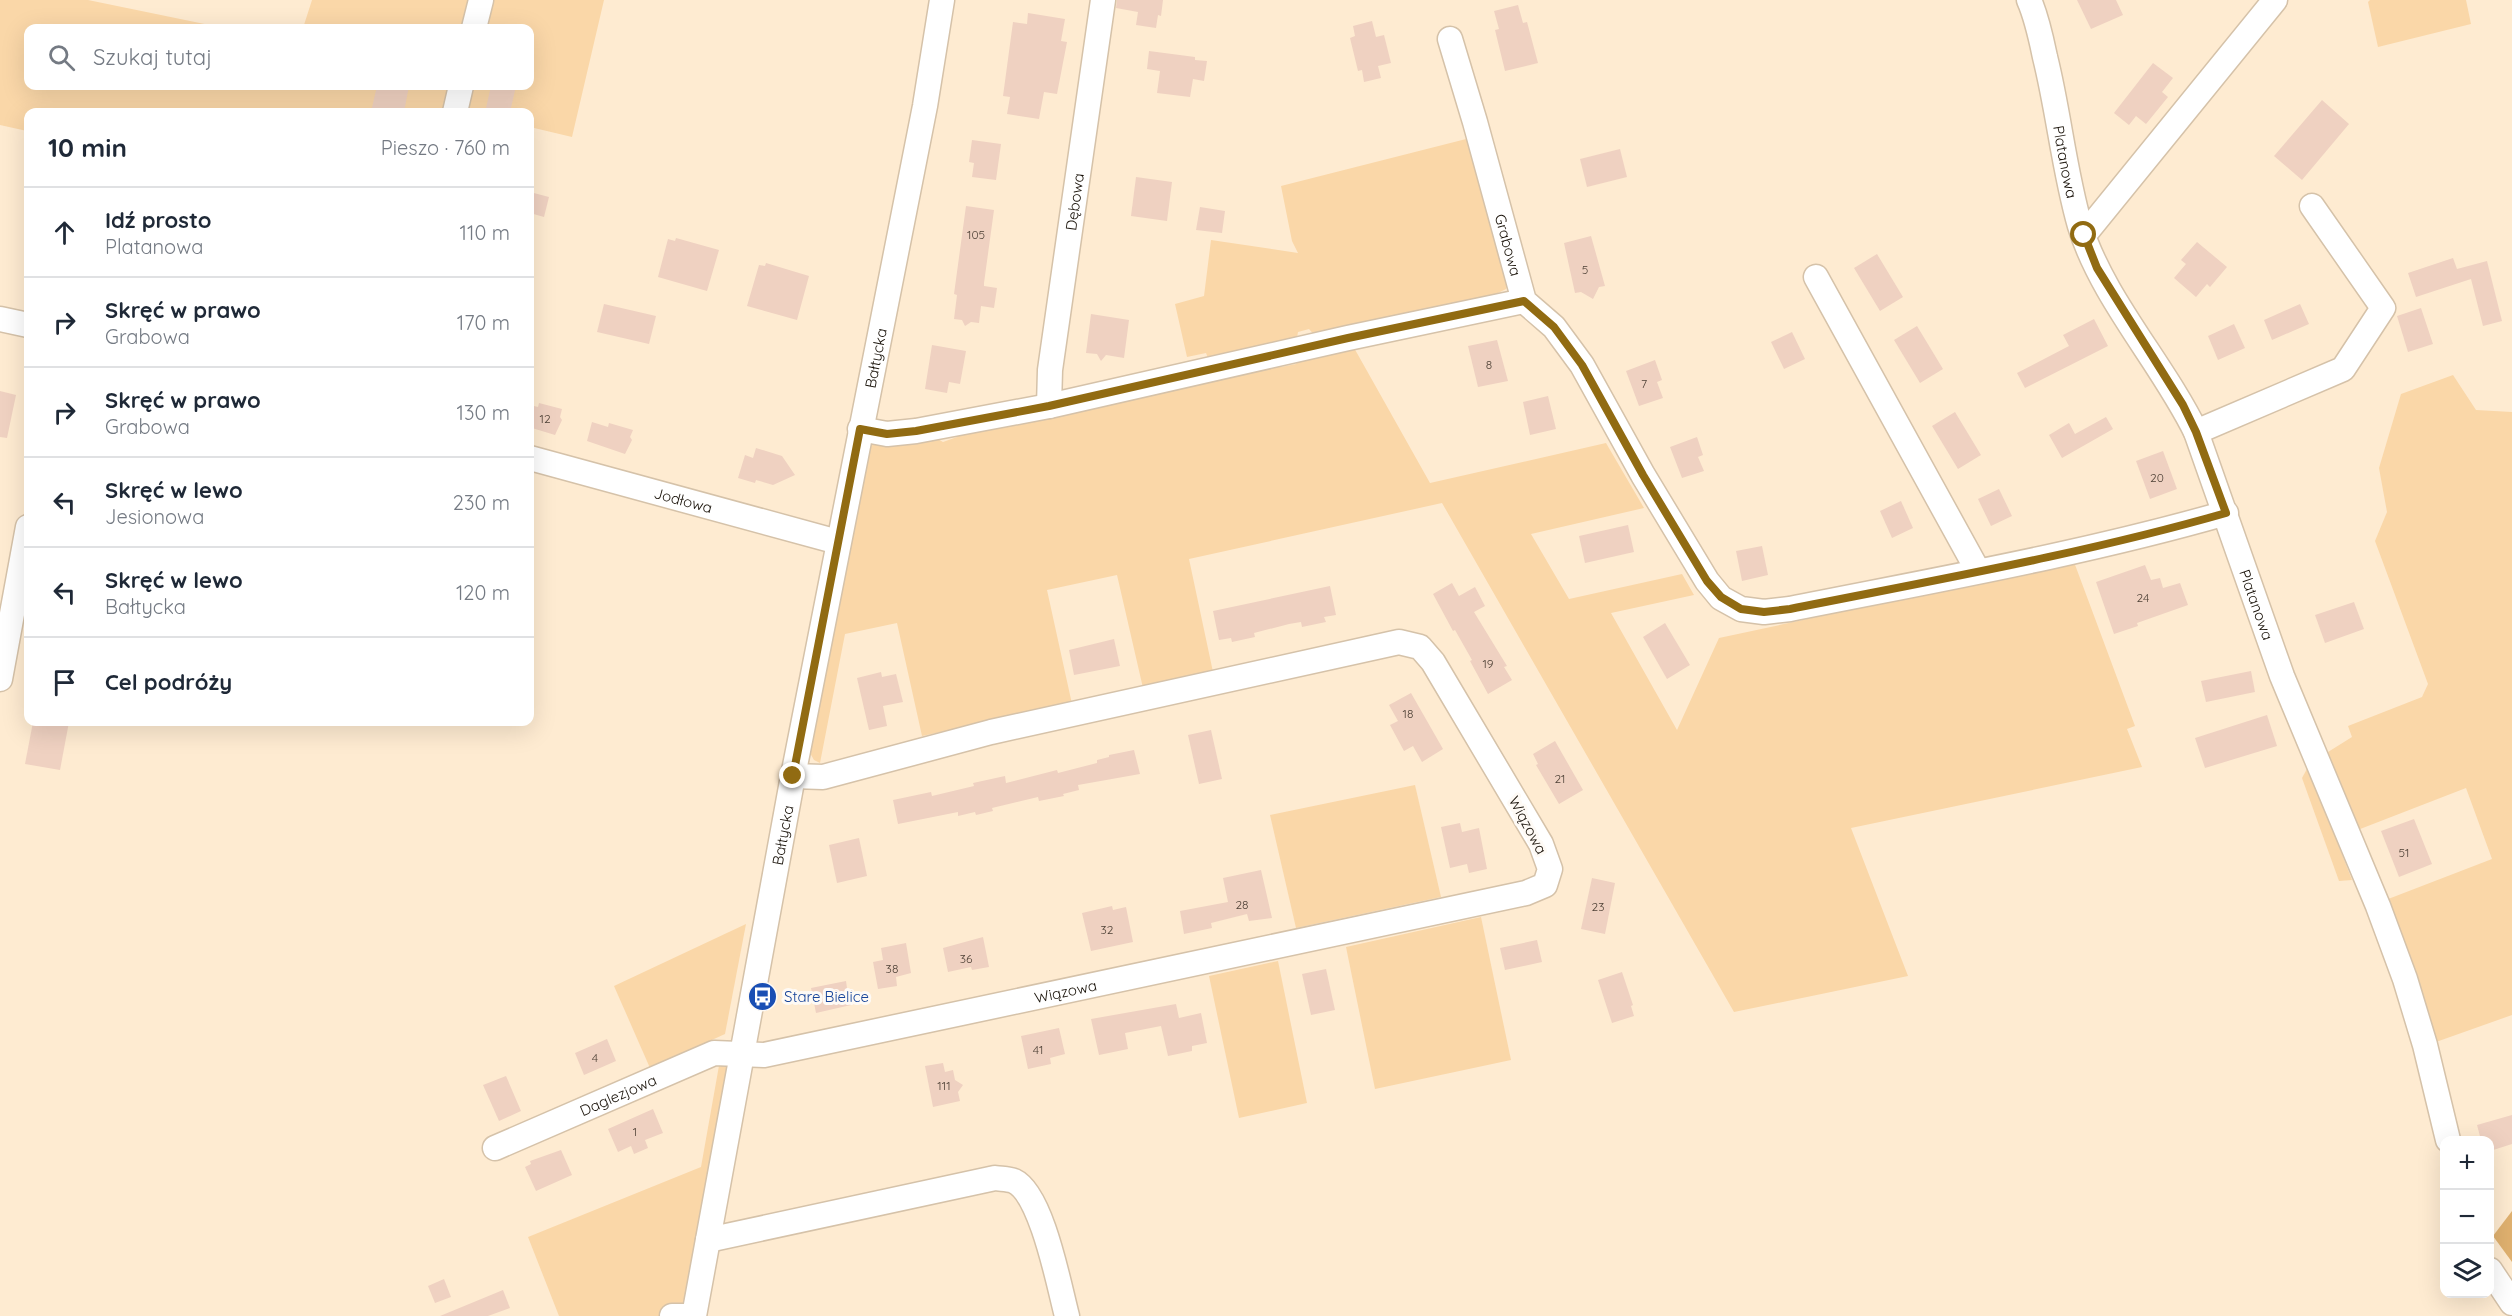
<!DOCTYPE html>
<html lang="pl">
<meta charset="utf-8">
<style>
:root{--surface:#fff;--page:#f6f6f7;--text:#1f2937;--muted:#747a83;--line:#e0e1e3}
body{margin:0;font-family:Quicksand,sans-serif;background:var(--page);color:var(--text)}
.controls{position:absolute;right:18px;bottom:18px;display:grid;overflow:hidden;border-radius:12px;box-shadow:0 6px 24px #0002}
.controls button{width:54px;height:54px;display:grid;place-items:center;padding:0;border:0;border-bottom:2px solid var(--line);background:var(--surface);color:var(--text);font:30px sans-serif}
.stop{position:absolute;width:18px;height:18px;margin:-14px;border:4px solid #916b12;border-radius:50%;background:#fff}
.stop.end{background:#916b12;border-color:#fff;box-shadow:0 2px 6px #0008}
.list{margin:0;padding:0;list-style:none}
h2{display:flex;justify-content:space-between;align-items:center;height:78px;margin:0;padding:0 24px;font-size:26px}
h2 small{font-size:20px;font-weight:400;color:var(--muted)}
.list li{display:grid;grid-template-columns:39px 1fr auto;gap:18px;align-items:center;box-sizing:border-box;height:90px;padding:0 24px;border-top:2px solid var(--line)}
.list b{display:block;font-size:22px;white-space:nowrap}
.list p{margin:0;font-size:20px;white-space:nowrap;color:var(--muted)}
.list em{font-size:20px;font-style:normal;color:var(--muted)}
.icon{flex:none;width:33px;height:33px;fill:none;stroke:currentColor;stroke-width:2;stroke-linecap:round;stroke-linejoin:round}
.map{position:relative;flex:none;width:2512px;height:1316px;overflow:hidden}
.search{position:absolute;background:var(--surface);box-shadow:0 6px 24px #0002;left:24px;top:24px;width:510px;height:66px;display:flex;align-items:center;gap:15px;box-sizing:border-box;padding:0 21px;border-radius:12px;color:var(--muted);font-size:22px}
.panel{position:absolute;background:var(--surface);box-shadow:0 6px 24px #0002;left:24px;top:108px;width:510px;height:618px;border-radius:12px}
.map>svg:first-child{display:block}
.green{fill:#fad7a8}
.forest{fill:#e0b16f}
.building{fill:#efd1c1}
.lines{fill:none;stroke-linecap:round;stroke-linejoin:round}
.minor-casing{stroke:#d5c2a9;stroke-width:27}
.minor{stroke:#fff;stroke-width:24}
.route{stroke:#916b12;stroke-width:8}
.labels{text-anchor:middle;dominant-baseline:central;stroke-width:6;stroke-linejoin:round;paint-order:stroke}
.number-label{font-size:12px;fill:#4e4136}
.street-label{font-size:15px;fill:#181108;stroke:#fefaf5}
.transit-label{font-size:15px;fill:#164399;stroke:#fefaf5;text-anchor:start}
</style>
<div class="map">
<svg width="2512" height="1316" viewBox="0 0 2512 1316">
<rect width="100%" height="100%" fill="#feebd1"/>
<g class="green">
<polygon points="0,0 88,0 224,28 28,28 28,86 530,86 530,28 303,28 312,0 604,0 572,137 530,127 530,112 28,112 28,132 27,131 0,125"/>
<polygon points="2370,0 2466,0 2471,24 2378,47 2368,2"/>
<polygon points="1474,137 1511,279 1506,289 1486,299 1317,338 1309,329 1298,332 1296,343 1208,358 1206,353 1187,357 1175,304 1204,296 1211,240 1298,253 1292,241 1281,186"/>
<polygon points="1353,346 1430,483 1606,443 1644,508 1531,534 1569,599 1682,574 1694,595 1611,613 1677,730 1719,638 2074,562 2135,726 2127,729 2142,767 1851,828 1908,976 1734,1012 1442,503 1189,559 1213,672 1143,688 1117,575 1047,590 1072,704 922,736 897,623 845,634 820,763 814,760 810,753 871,446 875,442 934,437 943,442 957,437 960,432 1275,363 1281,367 1296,364 1299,358"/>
<polygon points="2453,375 2476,410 2512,412 2512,1015 2436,1042 2383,901 2492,859 2466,788 2355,831 2328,752 2352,737 2348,726 2422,697 2428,684 2375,541 2387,512 2379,468 2401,394"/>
<polygon points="2308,767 2352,880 2339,881 2302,778"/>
<polygon points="1415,785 1441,897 1296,928 1270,815"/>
<polygon points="1481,917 1511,1060 1375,1089 1346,947"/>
<polygon points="746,924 725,1034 650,1068 614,986"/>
<polygon points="1278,961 1307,1103 1239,1118 1209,976"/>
<polygon points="720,1060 729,1065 688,1302 662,1316 559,1316 528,1237 701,1167"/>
</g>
<polygon class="forest" points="2512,1211 2512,1262 2493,1236"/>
<g class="building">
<polygon points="1117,0 1163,0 1161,16 1158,15 1156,28 1136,25 1138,12 1116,8"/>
<polygon points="2077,0 2116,0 2123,15 2091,29"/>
<polygon points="1518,5 1523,23 1527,22 1538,63 1505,71 1495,30 1499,29 1494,11"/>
<polygon points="1028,13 1065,19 1061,41 1067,42 1057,94 1044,92 1039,119 1007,114 1010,97 1003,96 1013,22 1027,24"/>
<polygon points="1372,21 1376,37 1384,35 1391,63 1378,66 1381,78 1364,82 1362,70 1358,71 1350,38 1355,36 1353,26"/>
<polygon points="1149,51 1195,57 1195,60 1207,61 1204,81 1193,79 1190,97 1157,93 1160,71 1147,69"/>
<polygon points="2153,63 2173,78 2162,92 2168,97 2146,124 2136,116 2129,125 2114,113"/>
<polygon points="377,86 409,86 404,112 371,112"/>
<polygon points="491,86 516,86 510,112 486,108"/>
<polygon points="2322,100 2349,124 2302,180 2274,156"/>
<polygon points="972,140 1001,144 996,180 972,177 974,163 969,162"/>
<polygon points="1620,149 1627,177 1587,187 1580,159"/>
<polygon points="1136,177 1172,182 1167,221 1131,216"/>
<polygon points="530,192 549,197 544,217 530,213"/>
<polygon points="966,206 994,210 984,283 984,286 997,288 994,308 981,306 979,323 971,322 965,326 962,320 954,319 957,295 954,294"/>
<polygon points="1200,207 1225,211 1222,233 1196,230"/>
<polygon points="1591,236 1605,286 1599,287 1593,299 1581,292 1575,293 1564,243"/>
<polygon points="676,238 719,250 707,291 658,277 668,239 675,241"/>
<polygon points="2197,242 2227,267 2210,287 2207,284 2196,297 2174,278 2186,264 2181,260"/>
<polygon points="1877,254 1903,297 1880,311 1854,268"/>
<polygon points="2453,258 2457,269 2487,261 2502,321 2483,326 2471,279 2416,297 2408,273"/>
<polygon points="766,263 809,276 797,320 747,306 759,265 765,266"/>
<polygon points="604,304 656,316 649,344 597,332"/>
<polygon points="2300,304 2309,324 2272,340 2264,320"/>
<polygon points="2421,308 2433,344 2408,352 2397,316"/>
<polygon points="1091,314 1129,320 1124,358 1106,355 1101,361 1097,354 1086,353"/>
<polygon points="2094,319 2108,346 2025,388 2017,373 2069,346 2063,335"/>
<polygon points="2234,324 2245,348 2218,360 2208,336"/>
<polygon points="1917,326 1943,369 1920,383 1894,340"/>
<polygon points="1792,332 1805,359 1784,369 1771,342"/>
<polygon points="1497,340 1508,381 1478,387 1468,346"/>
<polygon points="932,345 966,351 960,384 949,382 947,393 925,389"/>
<polygon points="1655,360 1662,380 1657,382 1663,398 1639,406 1626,371"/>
<polygon points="0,391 16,395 7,438 0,437"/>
<polygon points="1548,396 1556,429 1530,435 1523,402"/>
<polygon points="539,403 562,409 560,417 562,420 555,435 532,428 533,425 530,424 530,405 538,407"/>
<polygon points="1955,412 1981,455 1958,469 1932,426"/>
<polygon points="2106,417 2113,429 2062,458 2049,435 2069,423 2075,434"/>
<polygon points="592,422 608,427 609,423 633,430 630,437 632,440 625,454 587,441"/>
<polygon points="1697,437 1703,455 1698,457 1704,471 1682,478 1670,447"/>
<polygon points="756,448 782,456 795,475 773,485 756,480 755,483 738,478 745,455 753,458"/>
<polygon points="2163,451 2177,489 2150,499 2136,461"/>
<polygon points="1999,489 2012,516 1991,526 1978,499"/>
<polygon points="1901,501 1913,528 1892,538 1880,511"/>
<polygon points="1628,525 1634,552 1585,563 1579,536"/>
<polygon points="1762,546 1768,575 1742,581 1736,551"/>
<polygon points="2145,565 2151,580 2160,578 2163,588 2180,583 2188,605 2137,623 2138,626 2114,634 2096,582"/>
<polygon points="1452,583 1459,596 1475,587 1485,606 1474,612 1507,666 1504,667 1512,680 1488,694 1470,661 1472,660 1455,630 1453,631 1433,594"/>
<polygon points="1330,586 1336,615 1324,617 1326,622 1302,627 1301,622 1289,624 1254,633 1255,637 1232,642 1231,638 1219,640 1213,611"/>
<polygon points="2354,602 2364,629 2325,643 2315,615"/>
<polygon points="1665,623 1690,665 1667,679 1643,637"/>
<polygon points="1114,639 1120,666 1074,675 1069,650"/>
<polygon points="2251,671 2255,692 2206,702 2201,681"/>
<polygon points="881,672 882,677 896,674 903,702 883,706 887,726 869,730 857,678"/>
<polygon points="1411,693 1443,749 1422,762 1413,746 1404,751 1390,725 1398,721 1389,705"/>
<polygon points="2267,715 2277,746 2205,768 2195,738"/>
<polygon points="33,722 69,722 60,770 25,764"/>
<polygon points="1211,730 1222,779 1199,784 1188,735"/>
<polygon points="1555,741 1583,790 1559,804 1536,765 1538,764 1533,754"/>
<polygon points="1134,750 1140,774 1078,785 1079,790 1063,794 1064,796 1039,801 1038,797 992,808 993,811 976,815 975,812 958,816 958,812 898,824 893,800 931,792 932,796 974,786 973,783 1005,776 1006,783 1057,770 1058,773 1097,763 1097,760 1109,757 1109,755"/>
<polygon points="2414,819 2432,864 2399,877 2381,831"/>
<polygon points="1460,823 1462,832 1479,828 1487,869 1469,873 1467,864 1450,868 1441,827"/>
<polygon points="859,838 867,876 837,883 829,845"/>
<polygon points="1261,870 1272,918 1249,921 1247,914 1211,923 1212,928 1184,934 1180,911 1228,902 1223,878"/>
<polygon points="1592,878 1615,883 1605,934 1581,929"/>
<polygon points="1112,906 1113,910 1126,907 1133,942 1091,951 1082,913"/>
<polygon points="983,937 989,967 972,970 971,967 948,972 943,948"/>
<polygon points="1537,940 1542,962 1505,970 1500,948"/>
<polygon points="906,943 911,973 896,977 897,986 878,989 873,962 883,960 881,948"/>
<polygon points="1326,969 1335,1010 1311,1015 1302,974"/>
<polygon points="1622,972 1633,1005 1631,1006 1634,1016 1612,1023 1598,980"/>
<polygon points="846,981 847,988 854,991 849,997 851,1005 816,1013 811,988"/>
<polygon points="1176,1004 1179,1018 1201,1013 1207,1043 1192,1046 1192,1051 1168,1056 1161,1026 1125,1033 1128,1049 1099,1055 1091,1019"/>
<polygon points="1059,1028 1065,1054 1050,1058 1051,1064 1028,1069 1021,1036"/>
<polygon points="607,1039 616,1061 584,1075 575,1053"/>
<polygon points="943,1063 945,1072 953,1070 955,1080 963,1085 958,1092 960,1101 933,1107 925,1066"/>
<polygon points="506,1076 521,1111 499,1121 483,1085"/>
<polygon points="653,1109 663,1133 645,1140 648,1148 634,1154 631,1146 618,1152 608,1129"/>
<polygon points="2512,1115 2512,1144 2490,1151 2490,1140 2481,1140 2477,1125"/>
<polygon points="561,1150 572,1175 536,1191 525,1167 531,1164 530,1161"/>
<polygon points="444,1279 451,1297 435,1303 428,1286"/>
<polygon points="503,1290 510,1308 488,1316 440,1316"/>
</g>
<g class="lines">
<defs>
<g id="minor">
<path id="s1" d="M 2029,0 C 2037,18 2041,38 2045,57 C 2059,113 2064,171 2080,226 C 2102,298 2163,364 2196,432 L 2282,676 L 2378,906 L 2405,979 L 2425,1045 L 2448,1140"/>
<polyline points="474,28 481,0"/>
<path id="s2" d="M 1450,39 L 1475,122 L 1524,301 L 1554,327 L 1582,365 L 1643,475 L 1707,581 L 1721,598 L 1741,609 L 1764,612 L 1790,609 C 1935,580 2083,554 2226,513"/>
<polyline points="455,112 461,86"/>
<polyline points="2084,235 2275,0"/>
<polyline points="1816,277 1978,571"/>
<polyline points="0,319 28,325"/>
<path id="s3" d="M 1049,406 L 1050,370 L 1103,0"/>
<polyline points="860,429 887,434 916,431 1049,406 1348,338 1524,301"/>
<polyline points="2196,432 2343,369 2383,308 2312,206"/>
<path id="s4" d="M 530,458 L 838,542"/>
<polyline points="0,679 28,527"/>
<path id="s5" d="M 495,1148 L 714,1053 L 764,1055 L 1526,893 L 1545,885 L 1550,869 L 1541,844 L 1433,662 L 1420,647 L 1399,642 L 991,732 L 823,777 L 793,776"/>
<path d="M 708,1240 L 995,1178 C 1001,1179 1009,1179 1014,1181 C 1042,1194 1059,1286 1067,1316"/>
<polyline points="2490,1270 2512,1303"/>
<polyline points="672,1316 685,1316"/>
<path id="s6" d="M 694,1316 L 793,776 L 925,106 L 942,0"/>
</g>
</defs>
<use href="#minor" class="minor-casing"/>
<use href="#minor" class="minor"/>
</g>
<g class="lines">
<path class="route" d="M 793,776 L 860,429 L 887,434 L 916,431 L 1049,406 L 1348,338 L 1524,301 L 1554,327 L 1582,365 L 1643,475 L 1707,581 L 1721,597 L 1741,609 L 1764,612 L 1790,609 C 1935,580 2083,554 2226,513 L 2196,432 L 2183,405 L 2097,268 L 2084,235"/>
</g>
<defs>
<symbol id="bus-disc" viewBox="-11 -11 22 22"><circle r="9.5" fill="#1a4fb4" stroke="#fefaf5"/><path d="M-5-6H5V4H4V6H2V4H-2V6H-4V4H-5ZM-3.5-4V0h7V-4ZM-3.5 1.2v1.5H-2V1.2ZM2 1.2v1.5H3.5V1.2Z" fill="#fff"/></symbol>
</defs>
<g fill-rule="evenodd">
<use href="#bus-disc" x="746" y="980" width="33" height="33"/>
</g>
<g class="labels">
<g class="number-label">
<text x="976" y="234">105</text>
<text x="1585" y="269">5</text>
<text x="1489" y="364">8</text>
<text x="1644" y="383">7</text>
<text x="545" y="418">12</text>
<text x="2157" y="477">20</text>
<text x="2143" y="597">24</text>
<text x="1488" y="663">19</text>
<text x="1408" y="713">18</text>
<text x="1560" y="778">21</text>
<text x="2404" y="852">51</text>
<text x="1242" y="904">28</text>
<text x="1598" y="906">23</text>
<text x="1107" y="929">32</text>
<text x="966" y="958">36</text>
<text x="892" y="968">38</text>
<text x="1038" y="1049">41</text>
<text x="595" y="1057">4</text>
<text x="944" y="1085">111</text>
<text x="635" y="1131">1</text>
</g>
<g class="street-label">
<text stroke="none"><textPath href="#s1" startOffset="166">Platanowa</textPath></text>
<text stroke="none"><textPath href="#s3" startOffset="206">Dębowa</textPath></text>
<text stroke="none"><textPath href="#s2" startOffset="214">Grabowa</textPath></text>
<text stroke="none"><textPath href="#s6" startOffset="975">Bałtycka</textPath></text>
<text stroke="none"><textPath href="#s4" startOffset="159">Jodłowa</textPath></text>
<text stroke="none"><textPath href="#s1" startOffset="652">Platanowa</textPath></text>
<text transform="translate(1528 825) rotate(62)">Wiązowa</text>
<text stroke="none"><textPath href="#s6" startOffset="489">Bałtycka</textPath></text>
<text stroke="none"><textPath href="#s5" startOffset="597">Wiązowa</textPath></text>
<text stroke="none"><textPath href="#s5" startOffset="134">Daglezjowa</textPath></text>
</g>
<g class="transit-label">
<text x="784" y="996">Stare Bielice</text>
</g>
</g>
</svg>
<div class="controls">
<button>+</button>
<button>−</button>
<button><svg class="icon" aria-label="layers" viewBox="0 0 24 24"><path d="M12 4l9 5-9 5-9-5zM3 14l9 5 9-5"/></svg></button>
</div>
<div class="stop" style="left:2084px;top:235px"></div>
<div class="stop end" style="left:793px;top:776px"></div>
<div class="search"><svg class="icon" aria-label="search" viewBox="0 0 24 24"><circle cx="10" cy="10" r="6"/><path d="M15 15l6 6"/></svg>Szukaj tutaj</div>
<section class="panel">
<h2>10 min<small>Pieszo · 760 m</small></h2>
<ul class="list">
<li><svg class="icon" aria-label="ahead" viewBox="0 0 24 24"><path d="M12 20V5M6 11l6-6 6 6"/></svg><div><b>Idź prosto</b><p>Platanowa</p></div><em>110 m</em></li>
<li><svg class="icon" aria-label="right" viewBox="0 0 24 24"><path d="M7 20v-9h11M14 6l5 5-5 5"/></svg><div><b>Skręć w prawo</b><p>Grabowa</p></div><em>170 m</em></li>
<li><svg class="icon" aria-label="right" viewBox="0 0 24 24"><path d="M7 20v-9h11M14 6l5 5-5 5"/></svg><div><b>Skręć w prawo</b><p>Grabowa</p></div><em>130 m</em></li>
<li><svg class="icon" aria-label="left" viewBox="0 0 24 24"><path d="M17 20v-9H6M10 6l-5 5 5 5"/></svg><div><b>Skręć w lewo</b><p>Jesionowa</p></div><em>230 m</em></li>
<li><svg class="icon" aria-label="left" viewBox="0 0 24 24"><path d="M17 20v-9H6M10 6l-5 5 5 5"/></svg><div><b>Skręć w lewo</b><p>Bałtycka</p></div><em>120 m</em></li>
<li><svg class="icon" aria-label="arrive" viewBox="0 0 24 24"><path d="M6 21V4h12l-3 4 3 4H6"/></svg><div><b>Cel podróży</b></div></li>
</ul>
</section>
</div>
